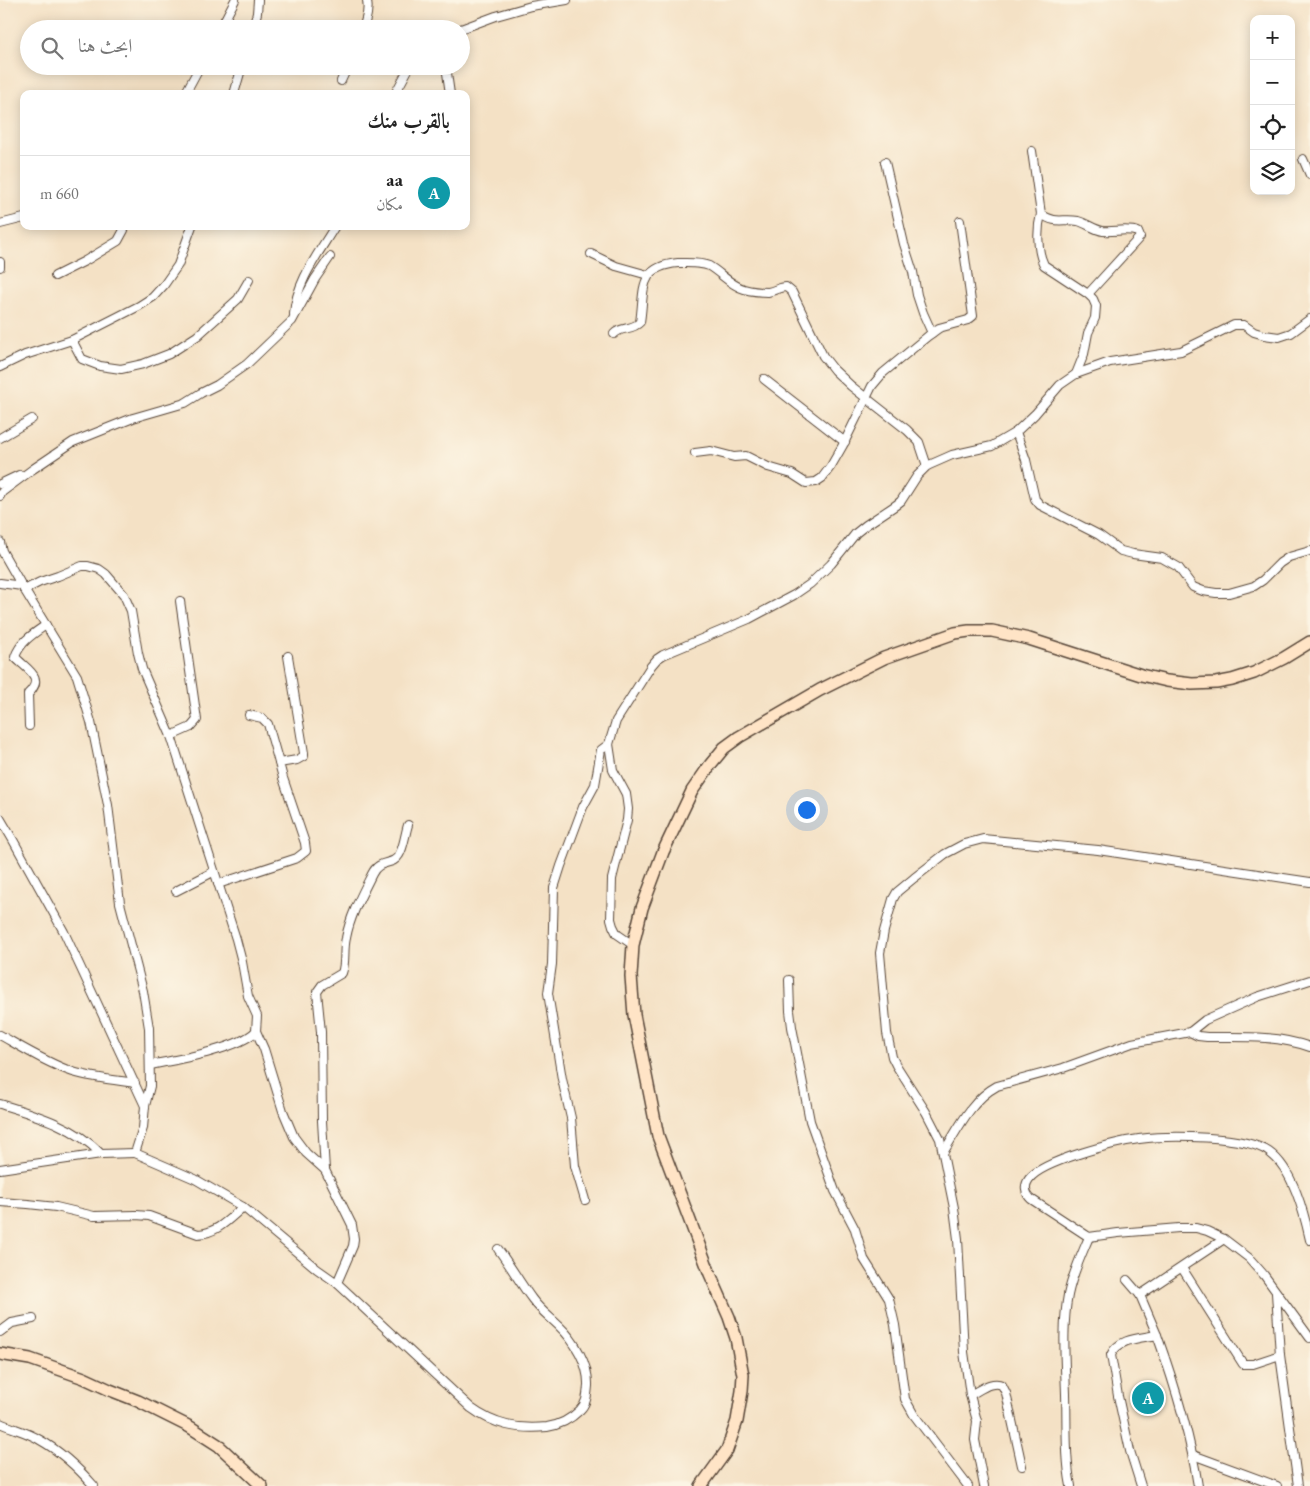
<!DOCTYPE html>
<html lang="ar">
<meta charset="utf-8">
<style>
:root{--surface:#fff;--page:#f6f6f6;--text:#222;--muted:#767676;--line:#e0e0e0;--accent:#d1495b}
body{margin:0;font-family:"EB Garamond",Amiri,serif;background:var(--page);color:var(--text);direction:rtl}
.controls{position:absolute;right:15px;top:15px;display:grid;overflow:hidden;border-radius:10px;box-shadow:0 2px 12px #0003}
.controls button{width:45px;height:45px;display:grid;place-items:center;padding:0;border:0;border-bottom:1px solid var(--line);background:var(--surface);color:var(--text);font:25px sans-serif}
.you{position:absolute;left:806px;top:809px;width:18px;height:18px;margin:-12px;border:4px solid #fff;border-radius:50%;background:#1a73e8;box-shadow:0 0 0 8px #1a73e833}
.badge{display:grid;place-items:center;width:32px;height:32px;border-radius:50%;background:var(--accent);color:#fff;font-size:16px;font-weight:700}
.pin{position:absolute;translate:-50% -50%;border:2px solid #fff;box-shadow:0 1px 5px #0006}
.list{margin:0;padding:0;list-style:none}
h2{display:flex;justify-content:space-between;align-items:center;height:65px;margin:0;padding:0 20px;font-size:21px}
h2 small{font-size:16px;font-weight:400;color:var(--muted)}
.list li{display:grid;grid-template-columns:32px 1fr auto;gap:15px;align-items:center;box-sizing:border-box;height:75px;padding:0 20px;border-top:1px solid var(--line)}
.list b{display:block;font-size:19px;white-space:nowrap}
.list p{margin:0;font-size:16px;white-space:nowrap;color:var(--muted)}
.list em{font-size:16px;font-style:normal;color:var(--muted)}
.icon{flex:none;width:28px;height:28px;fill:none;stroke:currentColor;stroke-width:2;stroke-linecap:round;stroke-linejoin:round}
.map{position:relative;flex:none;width:1310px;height:1486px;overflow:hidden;direction:ltr}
.search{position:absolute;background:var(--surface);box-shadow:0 2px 12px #0003;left:20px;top:20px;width:450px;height:55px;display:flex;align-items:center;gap:12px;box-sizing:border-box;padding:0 18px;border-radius:28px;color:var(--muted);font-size:19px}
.panel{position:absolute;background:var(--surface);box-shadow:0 2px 12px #0003;left:20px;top:90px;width:450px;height:140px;border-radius:10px;direction:rtl}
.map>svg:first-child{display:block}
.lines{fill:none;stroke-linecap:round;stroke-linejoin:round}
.street-casing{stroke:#574537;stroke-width:10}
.secondary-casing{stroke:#574537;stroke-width:14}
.street{stroke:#fff;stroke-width:8}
.secondary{stroke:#ffe4c6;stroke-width:11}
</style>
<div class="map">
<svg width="1310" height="1486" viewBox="0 0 1310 1486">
<rect width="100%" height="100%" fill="#fcf5e5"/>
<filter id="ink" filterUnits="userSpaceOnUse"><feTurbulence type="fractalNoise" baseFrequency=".02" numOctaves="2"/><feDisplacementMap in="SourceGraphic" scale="10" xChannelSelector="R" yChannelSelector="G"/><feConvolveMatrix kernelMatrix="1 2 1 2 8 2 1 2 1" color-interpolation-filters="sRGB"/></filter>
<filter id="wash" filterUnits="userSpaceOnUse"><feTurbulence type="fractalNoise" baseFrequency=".0096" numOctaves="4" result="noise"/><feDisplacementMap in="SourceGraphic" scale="20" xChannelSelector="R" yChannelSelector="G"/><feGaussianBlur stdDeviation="1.12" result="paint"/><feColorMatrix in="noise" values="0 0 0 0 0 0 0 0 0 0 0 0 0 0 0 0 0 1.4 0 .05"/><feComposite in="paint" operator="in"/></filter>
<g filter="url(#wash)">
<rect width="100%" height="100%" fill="#f4e1c5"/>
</g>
<g filter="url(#ink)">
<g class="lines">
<defs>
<g id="street">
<polyline points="220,29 235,0"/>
<polyline points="253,29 257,13 258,0"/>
<path d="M 363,29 C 366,19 369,11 367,0"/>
<polyline points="461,29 496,16 531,6 567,0"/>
<polyline points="446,66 450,94"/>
<polyline points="341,81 348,66"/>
<polyline points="185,94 200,66"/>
<polyline points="234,94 242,66"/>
<polyline points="395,94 410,66"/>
<path d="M 1032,151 L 1041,214 C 1037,229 1037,251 1044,265 L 1088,294 L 1093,299 L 1096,306 L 1095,318 L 1088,333 L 1084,354 L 1076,374"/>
<polyline points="1303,159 1310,175"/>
<polyline points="885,162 904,244 913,272 917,295 923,313 932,333"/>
<path d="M 1041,214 C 1057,225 1062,218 1078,221 C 1086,223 1095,230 1103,231 C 1116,232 1126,228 1138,232 L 1140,237 L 1088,294"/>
<polyline points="0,224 24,218"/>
<polyline points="591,254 616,266 648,275"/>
<polyline points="0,262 0,267"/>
<polyline points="55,276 85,261 118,241 124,230 125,226"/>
<path d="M 294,314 C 296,282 319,253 335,226"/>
<path d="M 614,334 C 621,326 632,331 640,322 C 645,291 637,267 678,263 C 688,263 700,262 709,266 C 721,273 730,285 744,289 C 751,291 761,292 768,292 C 774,291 780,287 786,287 L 792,292 L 823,356 L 834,370 L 851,386 L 907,430 L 919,442 L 927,466"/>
<polyline points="72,340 82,359 100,366 121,369 143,364 169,354 197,336 238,299 249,280"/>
<polyline points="0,367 25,355 72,340 139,306 153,297 164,285 178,265 192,226"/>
<polyline points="764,379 845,442"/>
<polyline points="1016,432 1035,414 1060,385 1076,374 1110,362 1181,351 1234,325 1244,325 1254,332 1264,335 1279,337 1291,333 1310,319"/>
<polyline points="0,438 32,419"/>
<polyline points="695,453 711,451 734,457 746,456 768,467 792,474 806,483 816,482 822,478 831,466 843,445 872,386 883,373 928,336 939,328 968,320 973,316 960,221"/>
<polyline points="0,484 19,475"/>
<polyline points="0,496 2,492 33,469 73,442 133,418 185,403 201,393 217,385 247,364 292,321 315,279 330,257"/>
<path d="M 0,542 L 2,551 L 22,586 L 77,676 L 91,722 L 108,805 L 120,903 L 143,991 L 149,1028 L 150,1086 L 145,1106 L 143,1128 L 135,1153 L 195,1179 L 243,1207 C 229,1219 217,1233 198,1234 L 149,1216 L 136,1215 L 94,1216 L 56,1207 L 28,1204 L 0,1202"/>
<polyline points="0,583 22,586"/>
<polyline points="24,590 40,582 58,576 82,566 88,566 99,569 106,574 124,595 131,611 138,653 142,669 171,736 236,939 242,962 248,996 257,1016 256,1031"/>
<polyline points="249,715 262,718 268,724 279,763"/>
<path d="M 29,726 L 28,694 C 46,677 26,669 15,657 C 20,642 33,634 46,625"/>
<polyline points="171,736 191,727 197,720 180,601"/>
<polyline points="0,818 13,840 64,932 145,1106"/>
<polyline points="218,884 297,858 306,851 305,843 283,778 279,763 297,760 304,756 304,753 288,656"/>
<polyline points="176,891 213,872"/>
<polyline points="633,945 617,934 613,926 611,919 612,879 627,820 628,809 626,794 613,770 609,744 616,721 651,666 657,659 663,655 749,619 794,595 810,584 831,564 856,533 866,525 896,505 901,501 917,476 927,466 952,455 992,446 1016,432 1026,460 1035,499 1040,505 1099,535 1121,551 1133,554 1162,558 1178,567 1193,587 1203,591 1216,593 1229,593 1254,586 1263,580 1280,563 1289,557 1310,551"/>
<polyline points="789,980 790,1011 792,1027 810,1121 835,1191 855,1229 864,1259 889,1299 895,1325 905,1399 914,1415 968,1486"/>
<path d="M 1190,1032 L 1198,1036 L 1207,1037 C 1242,1037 1277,1035 1310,1047"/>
<path d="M 0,1035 C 23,1048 47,1063 73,1072 C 93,1078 114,1080 135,1083"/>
<path d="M 150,1065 C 175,1060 239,1049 256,1031 L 264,1049 L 283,1111 L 294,1137 L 306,1153 L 325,1170 L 352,1225 L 354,1239 L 353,1246 L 337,1283 L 317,1269 L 243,1207"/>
<path d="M 0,1104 C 36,1115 75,1126 101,1154"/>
<path d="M 943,1153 C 958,1129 971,1100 997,1086 L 1063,1068 L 1132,1043 L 1190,1032 L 1205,1020 L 1257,997 L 1310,980"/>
<polyline points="0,1169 101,1154 135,1153"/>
<path d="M 325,1170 L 322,1121 L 321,1032 L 317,992 L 322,985 L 342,973 C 346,962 343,950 346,938 C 350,916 362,894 372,874 C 380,858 392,867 399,855 C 404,847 405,834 408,825"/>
<polyline points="585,1200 575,1166 571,1118 562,1079 548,993 552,964 554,888 561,866 583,807 595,785 601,750 609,744"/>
<path d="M 1310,1240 C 1304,1213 1293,1169 1269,1152 C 1246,1135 1168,1135 1139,1139 C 1116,1142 1042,1161 1029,1179 C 1024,1186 1025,1193 1031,1199 L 1089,1237 L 1118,1233 L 1179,1228 L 1196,1228 L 1207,1231 L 1224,1239 L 1249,1258 L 1264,1275 L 1310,1338"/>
<polyline points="1182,1268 1243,1364 1253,1364 1280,1355"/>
<polyline points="1127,1280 1140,1295 1157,1335"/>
<path d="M 337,1283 L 471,1408 C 494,1425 518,1430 547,1427 C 560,1425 570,1420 580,1410 C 587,1403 587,1395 588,1386 C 589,1364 574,1340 559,1326 C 550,1317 540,1310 532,1299 C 520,1283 510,1265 498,1249"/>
<polyline points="1276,1293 1280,1355 1298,1486"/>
<polyline points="1140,1295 1224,1239"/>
<polyline points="0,1332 12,1323 33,1319"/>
<path d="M 970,1395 C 980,1390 992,1380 1002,1385 L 1006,1393 L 1022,1466"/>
<path d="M 0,1423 C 13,1429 28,1432 40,1440 C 60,1451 79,1469 94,1486"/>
<polyline points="1193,1455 1277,1486"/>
<polyline points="984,1486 975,1440 977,1421 970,1395 964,1352 958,1239 954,1208 940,1139 926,1112 896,1065 892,1057 887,1033 880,953 884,931 893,899 897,892 914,878 945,854 964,844 983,839 1098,850 1310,882"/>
<path d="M 1071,1486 C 1065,1456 1067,1425 1066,1394 C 1065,1362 1062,1327 1068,1295 C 1072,1275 1081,1256 1089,1237"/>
<path d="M 1141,1486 L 1130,1451 L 1118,1396 L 1111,1355 C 1118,1338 1142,1338 1157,1335 C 1175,1385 1190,1434 1198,1486"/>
</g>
<g id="secondary">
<polyline points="0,1354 30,1359 84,1378 110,1390 138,1401 190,1427 218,1445 262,1486"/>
<polyline points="701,1486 727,1450 737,1421 742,1391 743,1375 736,1338 729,1317 710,1274 658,1136 634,1015 631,976 633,945 642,908 663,852 692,791 710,765 724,748 739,737 820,690 884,658 955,633 969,631 992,631 1029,639 1141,675 1167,681 1192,684 1216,683 1232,680 1254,673 1284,658 1310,642"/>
</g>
</defs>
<use href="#street" class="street-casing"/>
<use href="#secondary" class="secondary-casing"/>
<use href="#street" class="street"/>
<use href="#secondary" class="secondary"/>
</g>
</g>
</svg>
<div class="controls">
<button>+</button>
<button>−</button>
<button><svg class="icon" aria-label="locate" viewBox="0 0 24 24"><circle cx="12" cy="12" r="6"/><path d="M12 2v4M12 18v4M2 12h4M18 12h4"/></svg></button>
<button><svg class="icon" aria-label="layers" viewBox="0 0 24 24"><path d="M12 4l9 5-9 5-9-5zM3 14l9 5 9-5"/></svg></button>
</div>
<div class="you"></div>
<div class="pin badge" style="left:1148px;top:1398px;background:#0f9aa8">A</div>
<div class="search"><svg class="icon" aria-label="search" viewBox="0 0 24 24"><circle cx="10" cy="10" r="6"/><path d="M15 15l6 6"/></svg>ابحث هنا</div>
<section class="panel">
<h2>بالقرب منك<small></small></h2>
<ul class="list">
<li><span class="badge" style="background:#0f9aa8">A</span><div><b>aa</b><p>مكان</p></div><em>660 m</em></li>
</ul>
</section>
</div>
